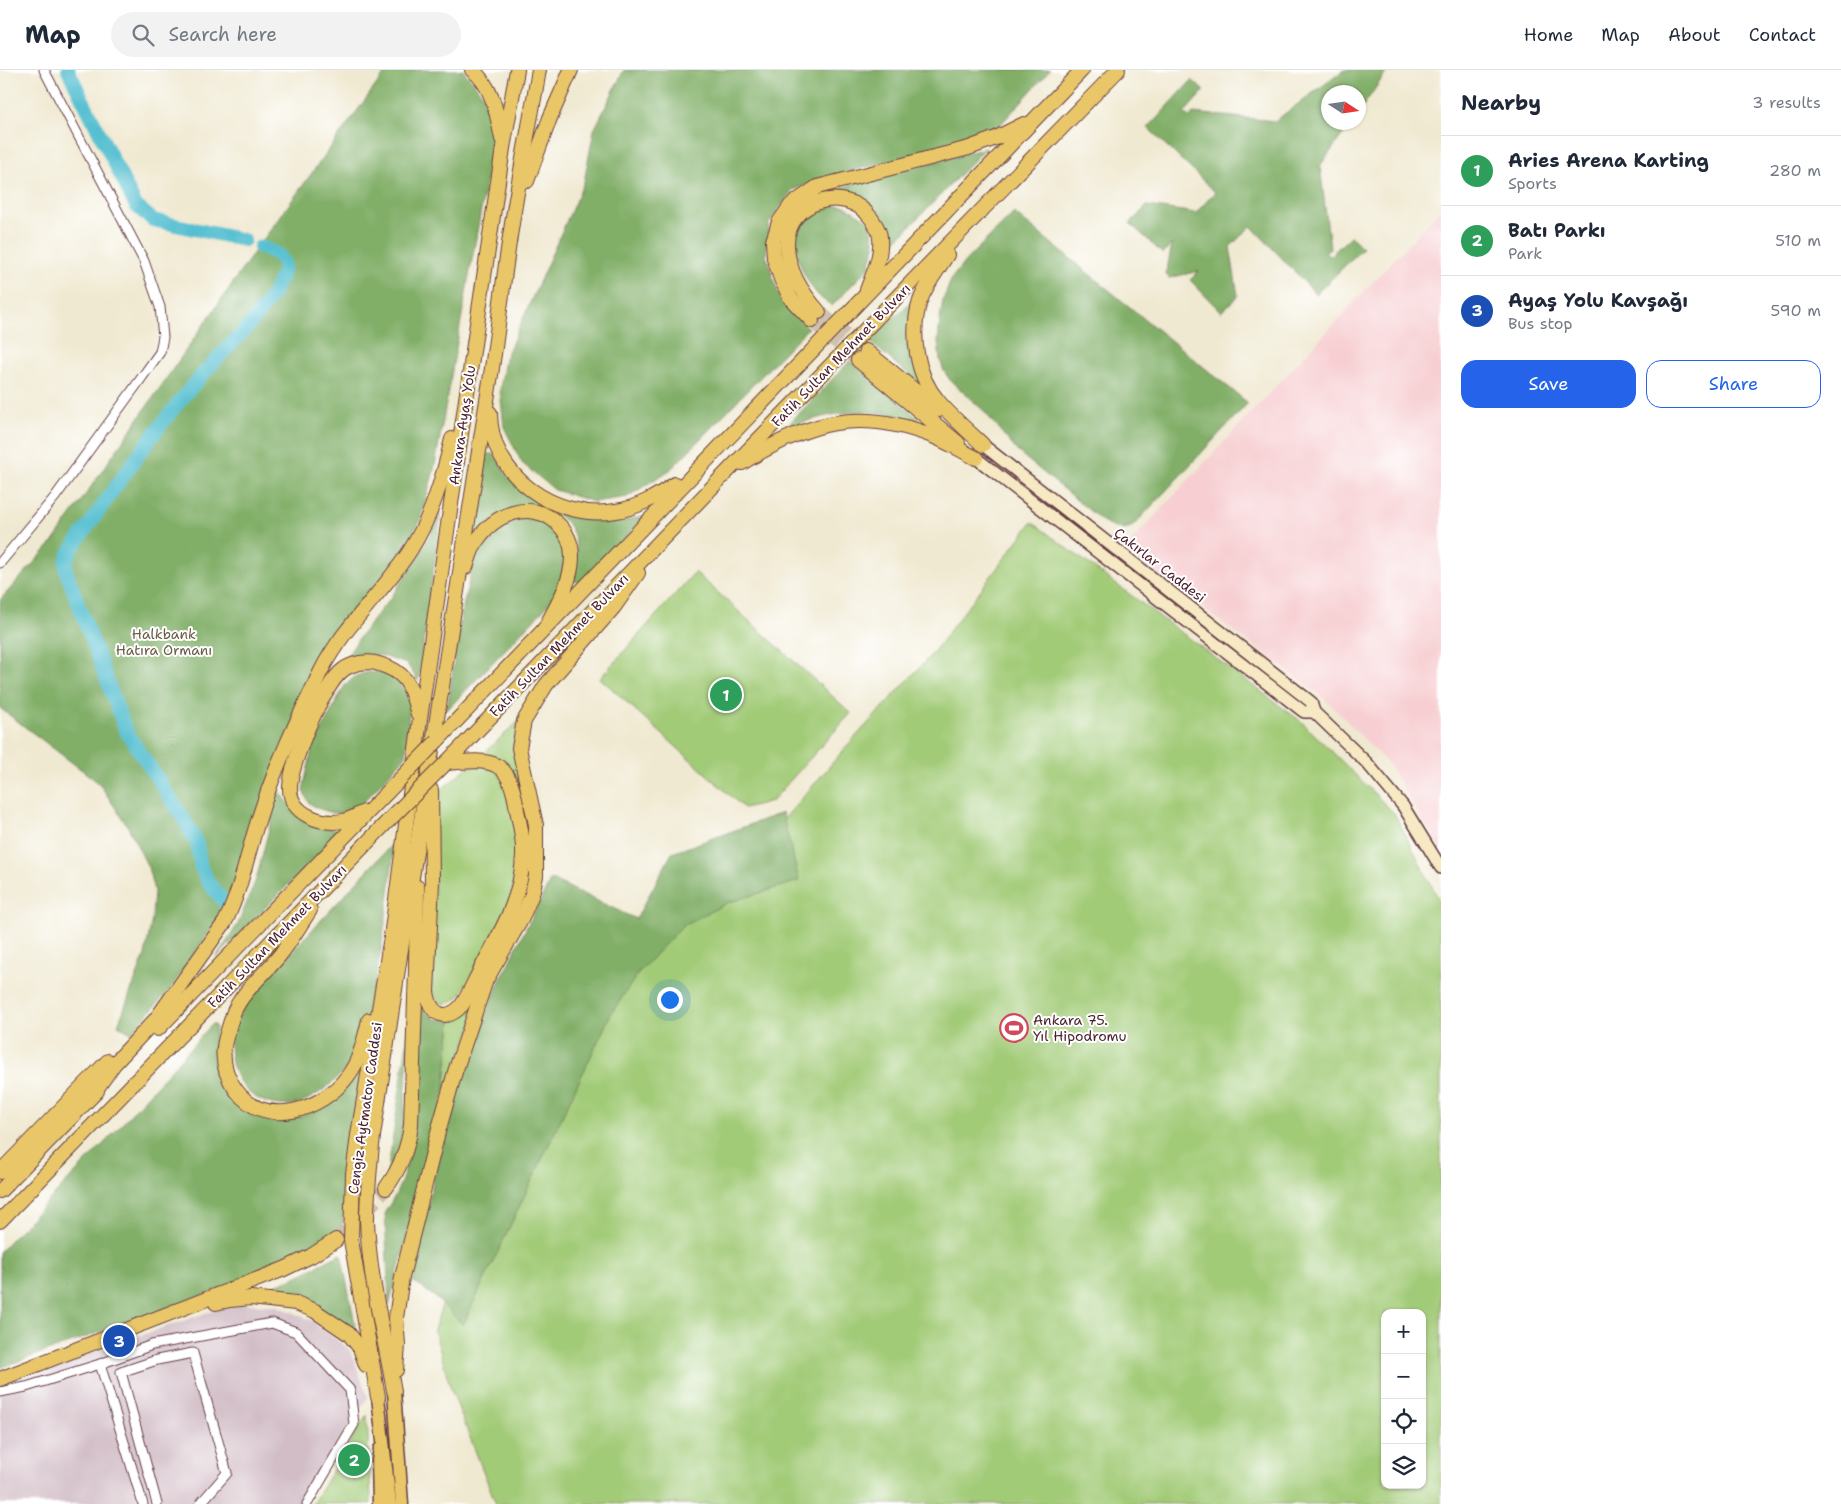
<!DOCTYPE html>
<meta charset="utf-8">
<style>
:root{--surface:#fff;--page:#f2f2f3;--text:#1f2937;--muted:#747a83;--line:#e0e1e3;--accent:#2563eb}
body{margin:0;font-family:"Shantell Sans",sans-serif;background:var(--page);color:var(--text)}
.controls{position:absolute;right:15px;bottom:15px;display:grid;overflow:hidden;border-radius:10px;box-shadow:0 1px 4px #0004}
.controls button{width:45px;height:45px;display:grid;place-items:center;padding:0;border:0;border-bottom:1px solid var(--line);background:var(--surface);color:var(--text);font:25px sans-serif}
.compass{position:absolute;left:1321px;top:15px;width:45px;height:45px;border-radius:50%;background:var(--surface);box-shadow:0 1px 4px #0004;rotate:102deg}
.you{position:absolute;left:669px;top:929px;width:18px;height:18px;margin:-12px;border:4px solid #fff;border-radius:50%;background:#1a73e8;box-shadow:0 0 0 8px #1a73e833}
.badge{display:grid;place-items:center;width:32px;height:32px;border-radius:50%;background:var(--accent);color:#fff;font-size:16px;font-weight:700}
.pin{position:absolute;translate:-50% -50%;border:2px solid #fff;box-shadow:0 1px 5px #0006}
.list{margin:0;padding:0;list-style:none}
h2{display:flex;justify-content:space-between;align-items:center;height:65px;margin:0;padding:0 20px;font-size:21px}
h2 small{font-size:16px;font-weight:400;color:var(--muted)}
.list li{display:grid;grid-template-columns:32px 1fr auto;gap:15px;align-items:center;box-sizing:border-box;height:70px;padding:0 20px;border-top:1px solid var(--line)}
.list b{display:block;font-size:19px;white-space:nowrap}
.list p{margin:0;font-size:16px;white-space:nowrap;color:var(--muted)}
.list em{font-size:16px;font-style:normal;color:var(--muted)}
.actions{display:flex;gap:10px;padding:15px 20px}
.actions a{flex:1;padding:11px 0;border:1px solid var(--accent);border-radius:15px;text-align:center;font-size:18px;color:var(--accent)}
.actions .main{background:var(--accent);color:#fff}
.icon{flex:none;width:28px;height:28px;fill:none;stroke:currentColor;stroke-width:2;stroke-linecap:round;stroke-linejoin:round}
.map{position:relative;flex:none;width:1441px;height:1434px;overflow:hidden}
header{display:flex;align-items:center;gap:30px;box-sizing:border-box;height:70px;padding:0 25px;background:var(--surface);border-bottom:1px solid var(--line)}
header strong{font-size:24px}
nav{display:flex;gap:28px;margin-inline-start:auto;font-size:18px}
.search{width:350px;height:45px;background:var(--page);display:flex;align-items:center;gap:12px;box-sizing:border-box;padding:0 18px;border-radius:28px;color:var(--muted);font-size:19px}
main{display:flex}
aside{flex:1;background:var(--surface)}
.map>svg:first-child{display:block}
.built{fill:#f7cfd2}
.industrial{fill:#d2bdc6}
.green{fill:#a2cb77;stroke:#767551;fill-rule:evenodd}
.forest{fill:#81af68;stroke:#66674a}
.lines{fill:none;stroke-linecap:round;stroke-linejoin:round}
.river{stroke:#55bfd0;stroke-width:14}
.trunk-tunnel{stroke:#cfc1b0;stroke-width:14;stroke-dasharray:14 7;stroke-linecap:butt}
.minor-casing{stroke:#633d44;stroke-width:11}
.secondary-casing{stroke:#633d44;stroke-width:14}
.primary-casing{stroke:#633d44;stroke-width:15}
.trunk-casing{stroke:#633d44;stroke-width:16}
.minor{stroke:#fff;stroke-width:9}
.secondary{stroke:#f6e9c3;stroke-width:11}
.primary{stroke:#e9c769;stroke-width:12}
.trunk{stroke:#e9c769;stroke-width:14}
.trunk-bridge-casing{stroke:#633d44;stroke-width:16;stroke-linecap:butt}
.trunk-bridge{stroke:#e9c769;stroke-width:14}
.labels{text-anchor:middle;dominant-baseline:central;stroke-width:4;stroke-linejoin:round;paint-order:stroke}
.street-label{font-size:14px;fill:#4a1f2b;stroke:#fff}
.park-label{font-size:14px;fill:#695b46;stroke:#fff}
.poi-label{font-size:14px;fill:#4a1f2b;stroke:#fff;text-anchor:start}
</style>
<header>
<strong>Map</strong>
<div class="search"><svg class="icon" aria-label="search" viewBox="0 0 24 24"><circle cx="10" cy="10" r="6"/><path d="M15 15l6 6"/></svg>Search here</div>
<nav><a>Home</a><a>Map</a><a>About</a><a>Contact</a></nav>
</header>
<main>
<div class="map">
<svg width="1441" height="1434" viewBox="0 0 1441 1434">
<rect width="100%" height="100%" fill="#fff"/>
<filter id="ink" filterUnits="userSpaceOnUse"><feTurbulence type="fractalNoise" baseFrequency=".02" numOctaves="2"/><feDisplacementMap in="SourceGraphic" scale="10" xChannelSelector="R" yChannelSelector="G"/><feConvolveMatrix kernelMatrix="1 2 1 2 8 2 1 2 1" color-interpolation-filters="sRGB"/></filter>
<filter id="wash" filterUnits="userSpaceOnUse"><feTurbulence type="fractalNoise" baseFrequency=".0096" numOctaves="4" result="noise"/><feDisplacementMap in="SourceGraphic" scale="20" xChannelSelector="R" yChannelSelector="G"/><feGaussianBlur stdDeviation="1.12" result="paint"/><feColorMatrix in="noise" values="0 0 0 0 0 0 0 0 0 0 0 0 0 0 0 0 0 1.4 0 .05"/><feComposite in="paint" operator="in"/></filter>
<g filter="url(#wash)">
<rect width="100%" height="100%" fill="#f0e9d1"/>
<polygon class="built" points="1441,139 1441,781 1389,695 1325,629 1124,479"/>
<polygon class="industrial" points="242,1234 275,1235 311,1250 350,1280 368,1327 298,1434 0,1434 0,1314 206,1243"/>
<g class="green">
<path d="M 1032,452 L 1302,652 L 1394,743 L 1441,834 L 1441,1434 L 496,1434 L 451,1319 L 434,1260 L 449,1214 L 672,788 L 785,748 L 847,676 L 932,584 ZM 1385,1243 L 1422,1243 L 1422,1415 L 1385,1415 Z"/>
<polygon points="695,502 851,643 772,731 744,738 600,608"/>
<polygon points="518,652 514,673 530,755 532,787 526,826 444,1024 451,950 462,942 527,784 499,690 483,684"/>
<path d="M 482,695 L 500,703 L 509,720 L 519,785 L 509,836 L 459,927 C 445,937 437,936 432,919 L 437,723 L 469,696 Z"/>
<polygon points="367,1345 371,1434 312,1434"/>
</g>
<g class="forest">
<path d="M 387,0 L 463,0 C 488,30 496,39 492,79 L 434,400 L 419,453 L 401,482 L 334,571 L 225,839 L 168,922 L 131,963 L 118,955 L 145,885 L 152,849 L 154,821 L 148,797 L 128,757 L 99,713 L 0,638 L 0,530 L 52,473 L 255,181 Z"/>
<polygon points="624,0 1050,0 990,66 827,107 792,120 769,153 766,185 780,229 808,258 670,400 627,427 594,432 555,420 522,393 504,357 500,320 505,289 584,112 594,60"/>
<polygon points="1344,0 1388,0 1359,42 1358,22 1328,22 1328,52 1351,53 1320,96 1330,178 1325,182 1330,186 1351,166 1363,178 1316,224 1251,156 1230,177 1238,226 1221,242 1190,210 1199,201 1169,208 1166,205 1172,174 1163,184 1130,153 1147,136 1196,143 1215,122 1148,58 1192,10 1204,21 1184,43 1189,47 1193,43 1275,51"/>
<path d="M 986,78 L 888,179 C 887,172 888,166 886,159 C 878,131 856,125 831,120 Z"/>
<path d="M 828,135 L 845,136 L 870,152 L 875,175 L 869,197 L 832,236 C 827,232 821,229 817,224 C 798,201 783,161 813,140 C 816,137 823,136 828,135 Z"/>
<path d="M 1014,143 L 1248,333 L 1133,456 C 1120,462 1112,457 1101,450 L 1017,381 L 983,340 L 950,310 L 944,301 L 940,290 L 938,272 L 940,250 L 943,230 L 952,208 L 966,190 Z"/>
<polygon points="919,224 913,248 929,322 869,271"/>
<path d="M 850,291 L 929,357 C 919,353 908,348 896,345 C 857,337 821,345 784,359 Z"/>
<path d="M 487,384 L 494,384 L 507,406 L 584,446 L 622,451 L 646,446 L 583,512 L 574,511 C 577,483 582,457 553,443 C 546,439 537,439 530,437 L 475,466 Z"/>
<polygon points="441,443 418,611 407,594 380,585 363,586 337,602 361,565 392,526 423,479"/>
<path d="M 517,448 L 531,448 L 548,456 L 558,466 L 566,479 L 562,508 L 550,533 L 447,640 C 454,597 458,553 469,511 C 471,499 474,486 480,475 C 489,461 502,454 517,448 Z"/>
<polygon points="377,602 390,604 400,614 410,630 406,686 359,737 346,743 332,743 317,738 309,733 303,720 312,679 345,615 356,606 365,603"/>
<path d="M 279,720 C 297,747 309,757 342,760 L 216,888 L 238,854 L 256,810 Z"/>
<polygon points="782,743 799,811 727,833 682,856 639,902 611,944 463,1255 435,1227 413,1211 433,1111 469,986 499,912 551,809 636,849 672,783"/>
<path d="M 395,771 C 387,836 382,903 360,966 C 357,975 355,986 349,994 C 339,1010 313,1030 295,1034 C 267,1040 240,1023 233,997 C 230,987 229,973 232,963 C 236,949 245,935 253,923 Z"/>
<path d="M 421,936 C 430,948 435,951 451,950 L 444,1024 L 389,1235 L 385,1142 L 395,1126 L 402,1110 L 412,1077 Z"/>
<path d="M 213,953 L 216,958 C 214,972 211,989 216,1003 C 227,1038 267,1056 300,1046 C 309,1044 327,1033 334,1028 C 343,1021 350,1010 357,1002 L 364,1003 L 348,1092 L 342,1163 L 273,1200 L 0,1298 L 0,1181 L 113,1064 Z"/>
<polygon points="410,953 403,1062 397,1090 386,1112"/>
<polygon points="341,1184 356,1259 322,1240 254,1223 296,1207"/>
</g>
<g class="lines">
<g class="river">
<polyline points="68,0 136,136 153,150 244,170"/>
<path d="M 227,835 L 210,815 L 201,798 L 197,774 L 184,749 L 126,661 L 66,501 L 66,491 L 71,480 C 103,436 133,390 167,347 C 191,316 218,287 246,259 C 257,246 285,211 284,194 C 283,184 268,180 260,177"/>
</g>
</g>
</g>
<g filter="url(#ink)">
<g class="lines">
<g class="trunk-tunnel">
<polyline points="819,242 866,281"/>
<polyline points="812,251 858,290"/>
<polyline points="336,1170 357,1152 386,1118"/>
</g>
<defs>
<g id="minor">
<polyline points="0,493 55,427 135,317 160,282 163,267 160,237 144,191 44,0"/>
<polyline points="100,1294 143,1434"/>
<polyline points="0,1322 26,1317 100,1294 152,1275 272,1253 296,1262 350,1320 354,1354 307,1434"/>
<polyline points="157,1434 121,1302 157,1290 193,1283 227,1403 200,1434"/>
</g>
<g id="secondary">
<polyline points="976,388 1304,642 1314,642 1311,632 983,375"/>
<polyline points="1314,642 1367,693 1403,736 1441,798"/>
</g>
<g id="primary">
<polyline points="394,1321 402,1434"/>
<polyline points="378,1327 390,1434"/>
<polyline points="379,1434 378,1390 380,1379"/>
</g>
<g id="trunk">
<path d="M 472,0 C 493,16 497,44 502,69"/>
<polyline points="527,111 550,48 571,0"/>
<path d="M 947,185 C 938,200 926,214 920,231 C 910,264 916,306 939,332 C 952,347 968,361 983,375"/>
<path d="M 819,242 C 803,224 787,200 787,174 C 787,131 845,113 871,148 C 875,154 880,161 880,168 C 882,186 873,204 867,220"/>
<polyline points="812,251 791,229 781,209 774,188 773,171 779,152 791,135 817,117 969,78 996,68 1024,54"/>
<polyline points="866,281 939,340"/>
<polyline points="858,290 958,373"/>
<path d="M 490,343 C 490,406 556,451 616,441 C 638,438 657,426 675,414"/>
<path d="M 742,393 C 808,352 859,336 935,367 C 949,373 962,381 976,388"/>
<path d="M 466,497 C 469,489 471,480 476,472 C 494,444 530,429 557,453 C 567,462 572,474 572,487 C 572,512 556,537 545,558"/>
<polyline points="437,671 1082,0"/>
<polyline points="446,693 723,406 1118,0"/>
<path d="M 431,720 L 432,811 L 427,922 C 430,945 446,953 462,935 C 470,922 476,908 483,895 C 502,860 522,826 523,785 C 524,770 520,755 517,740 C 509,688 494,689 446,693"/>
<path d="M 364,742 C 357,745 350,750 343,751 C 321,755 289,744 290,717 C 291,692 323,615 343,600 C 352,593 368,590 379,594 C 409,603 410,616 418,644"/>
<path d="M 310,840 C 300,855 291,871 280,885 C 265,904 242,921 233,944 C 230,955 225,967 224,977 C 222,993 227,1008 236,1020 C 265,1060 322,1040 347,1007 C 360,991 364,970 369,950"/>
<polyline points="158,959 373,737"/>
<path d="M 91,1027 L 114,994 L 156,949 L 225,852 C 241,820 247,785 258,751 C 274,699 297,650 321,601 C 344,555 384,522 411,479 C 432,446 443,407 452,369"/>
<polyline points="0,1102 108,991"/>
<path d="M 386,1118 C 400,1099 408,1078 411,1055 L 416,899 L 417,817"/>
<polyline points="0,1121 97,1021"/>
<polyline points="0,1151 388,751"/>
<polyline points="216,1233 230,1230 251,1228 296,1233 315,1241 349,1264 360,1278 366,1295"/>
<polyline points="396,1300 398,1275 396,1248 402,1207 438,1062 455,1002 486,910 521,850 532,824 536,806 536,755 519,678 524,651 546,615 614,537 638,503"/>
<polyline points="0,1309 284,1199 311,1186 336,1170"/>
<path d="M 394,1321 C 384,1265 369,1207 367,1150 C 367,1122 370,1094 373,1066 C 410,814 450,562 490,311 C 498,261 503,210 511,160 C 519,107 530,53 539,0"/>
<polyline points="378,1327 351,1170 353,1104 358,1065 391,867 420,649 473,281 503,78 517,0"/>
</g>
</defs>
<use href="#minor" class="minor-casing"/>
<use href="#secondary" class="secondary-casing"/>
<use href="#primary" class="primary-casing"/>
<use href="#trunk" class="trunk-casing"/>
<use href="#minor" class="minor"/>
<use href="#secondary" class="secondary"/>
<use href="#primary" class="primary"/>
<use href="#trunk" class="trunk"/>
<defs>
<g id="trunk-bridge">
<polyline points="373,737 437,671"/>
<polyline points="388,751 446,693"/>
</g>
</defs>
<use href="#trunk-bridge" class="trunk-bridge-casing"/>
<use href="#trunk-bridge" class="trunk-bridge"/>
</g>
</g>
<defs>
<symbol id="stadium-ring" viewBox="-11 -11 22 22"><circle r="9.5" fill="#fff" stroke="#d1495b" stroke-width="1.5"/><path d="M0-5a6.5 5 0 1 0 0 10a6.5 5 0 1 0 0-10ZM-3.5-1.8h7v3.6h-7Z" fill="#d1495b"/></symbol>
</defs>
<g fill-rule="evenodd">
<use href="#stadium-ring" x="998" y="942" width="32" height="32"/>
</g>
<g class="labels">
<g class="street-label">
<text transform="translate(841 285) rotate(-46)">Fatih Sultan Mehmet Bulvarı</text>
<text transform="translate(462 355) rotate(-82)">Ankara-Ayaş Yolu</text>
<text transform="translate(1160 495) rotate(38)">Çakırlar Caddesi</text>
<text transform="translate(559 575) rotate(-46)">Fatih Sultan Mehmet Bulvarı</text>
<text transform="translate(277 866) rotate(-46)">Fatih Sultan Mehmet Bulvarı</text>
<text transform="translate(365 1038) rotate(-82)">Cengiz Aytmatov Caddesi</text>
</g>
<g class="park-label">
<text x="164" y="564">Halkbank<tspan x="164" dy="16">Hatıra Ormanı</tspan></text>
</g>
<g class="poi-label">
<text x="1033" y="950">Ankara 75.<tspan x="1033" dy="16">Yıl Hipodromu</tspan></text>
</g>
</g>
</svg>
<div class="controls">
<button>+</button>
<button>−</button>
<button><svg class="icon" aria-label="locate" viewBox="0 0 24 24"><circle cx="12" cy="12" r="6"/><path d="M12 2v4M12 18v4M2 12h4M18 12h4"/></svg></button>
<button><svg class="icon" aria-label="layers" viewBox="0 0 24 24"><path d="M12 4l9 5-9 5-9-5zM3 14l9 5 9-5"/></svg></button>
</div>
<svg class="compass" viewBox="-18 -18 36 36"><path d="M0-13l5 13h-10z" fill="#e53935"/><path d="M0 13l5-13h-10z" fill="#747a83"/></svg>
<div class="you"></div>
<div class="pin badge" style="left:726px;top:625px;background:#2e9e5b">1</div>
<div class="pin badge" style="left:354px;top:1390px;background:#2e9e5b">2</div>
<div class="pin badge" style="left:119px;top:1271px;background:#1a4fb4">3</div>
</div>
<aside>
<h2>Nearby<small>3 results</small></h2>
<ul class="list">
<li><span class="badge" style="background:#2e9e5b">1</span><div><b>Aries Arena Karting</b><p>Sports</p></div><em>280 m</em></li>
<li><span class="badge" style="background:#2e9e5b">2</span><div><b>Batı Parkı</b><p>Park</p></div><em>510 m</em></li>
<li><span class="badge" style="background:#1a4fb4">3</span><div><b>Ayaş Yolu Kavşağı</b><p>Bus stop</p></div><em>590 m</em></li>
</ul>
<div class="actions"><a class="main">Save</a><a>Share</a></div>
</aside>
</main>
